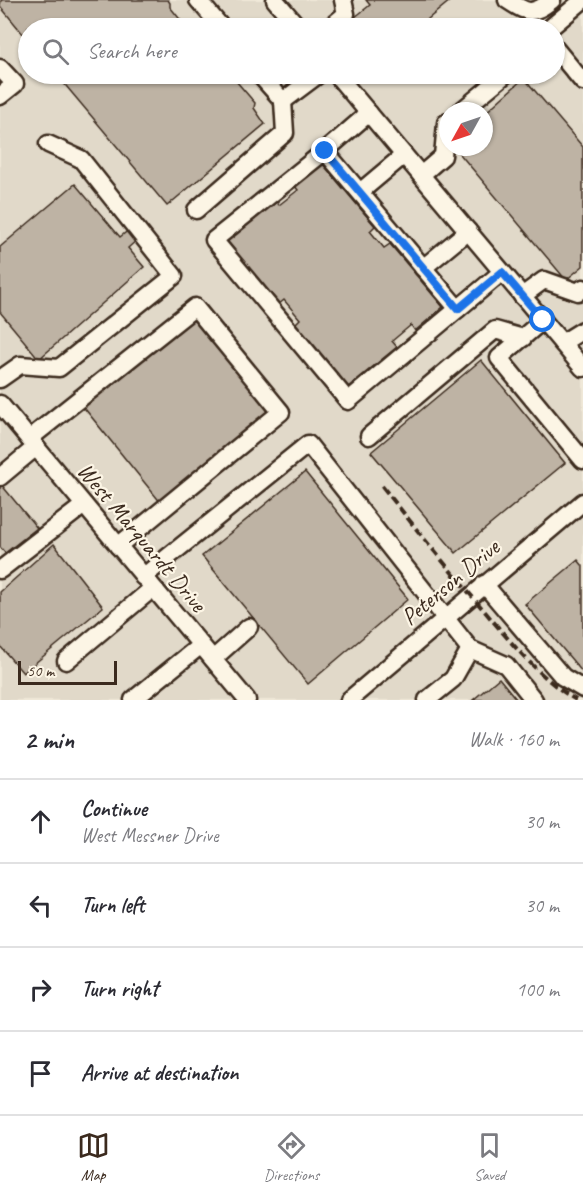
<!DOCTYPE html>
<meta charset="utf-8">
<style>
:root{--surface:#fff;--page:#f7f7f7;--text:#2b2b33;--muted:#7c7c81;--line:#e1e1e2;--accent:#3b2a1e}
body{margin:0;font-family:Caveat,sans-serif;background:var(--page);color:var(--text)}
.compass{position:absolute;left:439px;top:102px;width:54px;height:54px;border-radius:50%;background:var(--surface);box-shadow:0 2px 4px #0004;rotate:230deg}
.scale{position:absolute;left:18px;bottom:15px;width:99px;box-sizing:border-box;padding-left:6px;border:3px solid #3b2a1e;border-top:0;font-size:16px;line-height:21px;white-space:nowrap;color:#3b2a1e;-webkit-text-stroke:4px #fcf5e5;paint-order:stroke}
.stop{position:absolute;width:18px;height:18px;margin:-14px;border:4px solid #1a73e8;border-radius:50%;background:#fff}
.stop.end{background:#1a73e8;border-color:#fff;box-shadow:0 2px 6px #0008}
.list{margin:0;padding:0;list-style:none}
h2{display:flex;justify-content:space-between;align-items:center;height:78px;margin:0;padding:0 24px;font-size:26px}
h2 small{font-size:20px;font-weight:400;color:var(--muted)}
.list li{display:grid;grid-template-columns:39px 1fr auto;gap:18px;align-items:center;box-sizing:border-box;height:84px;padding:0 24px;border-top:2px solid var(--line)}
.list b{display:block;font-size:22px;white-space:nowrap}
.list p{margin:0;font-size:20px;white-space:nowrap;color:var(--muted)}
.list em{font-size:20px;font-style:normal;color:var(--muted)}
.icon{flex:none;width:33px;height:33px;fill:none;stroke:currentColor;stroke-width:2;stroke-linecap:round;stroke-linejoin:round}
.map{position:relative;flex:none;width:583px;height:700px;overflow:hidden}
.search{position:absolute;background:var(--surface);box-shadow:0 2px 4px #0004;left:18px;right:18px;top:18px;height:66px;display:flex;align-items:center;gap:15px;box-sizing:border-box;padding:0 21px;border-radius:33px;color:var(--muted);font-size:22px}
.sheet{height:414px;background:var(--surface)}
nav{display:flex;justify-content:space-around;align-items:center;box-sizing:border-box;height:84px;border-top:2px solid var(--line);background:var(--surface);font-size:16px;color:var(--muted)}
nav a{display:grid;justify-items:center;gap:3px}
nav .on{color:var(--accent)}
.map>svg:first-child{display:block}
.built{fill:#e1d9c9;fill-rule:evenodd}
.building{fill:#beb3a4;stroke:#3b2a1e;stroke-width:1.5}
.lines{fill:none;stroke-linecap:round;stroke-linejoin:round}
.minor-casing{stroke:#3b2a1e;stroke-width:21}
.minor{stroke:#fcf5e5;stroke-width:16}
.rail{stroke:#3b2a1e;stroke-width:4;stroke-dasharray:9 4.5;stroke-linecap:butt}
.route{stroke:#1a73e8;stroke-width:8}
.labels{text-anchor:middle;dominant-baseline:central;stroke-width:4.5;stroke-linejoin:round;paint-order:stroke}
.street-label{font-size:24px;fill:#3b2a1e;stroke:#fcf5e5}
</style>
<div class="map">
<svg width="583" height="700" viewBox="0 0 583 700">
<rect width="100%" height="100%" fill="#f0e9d9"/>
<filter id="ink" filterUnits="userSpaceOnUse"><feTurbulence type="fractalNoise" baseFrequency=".0167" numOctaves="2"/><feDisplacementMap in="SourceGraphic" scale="12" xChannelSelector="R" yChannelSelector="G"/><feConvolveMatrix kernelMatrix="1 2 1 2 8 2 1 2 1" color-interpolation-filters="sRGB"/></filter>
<g filter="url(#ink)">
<path class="built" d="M 0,0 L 583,0 L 583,700 L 0,700 ZM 28,28 L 554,28 L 554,74 L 28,74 ZM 448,111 L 484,111 L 484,147 L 448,147 Z"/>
<g class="building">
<polygon points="1,0 168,0 170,3 170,7 187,28 28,28 28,40 0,6"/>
<polygon points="366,0 451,0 417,28 355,28 349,22 370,5"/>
<polygon points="56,74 230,74 255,103 254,108 265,124 167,206"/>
<polygon points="524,78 583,147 583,266 566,280 454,147 484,147 484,114"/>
<polygon points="321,162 375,226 370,231 384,248 390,244 443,307 415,331 411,325 392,341 397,347 348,387 295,324 300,319 284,300 278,305 226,242 276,201 279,205 298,190 294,185"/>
<polygon points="75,184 120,237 130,229 138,239 128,248 144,267 39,359 0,312 0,247"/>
<polygon points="191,314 271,413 161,503 81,404"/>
<polygon points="481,360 565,463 456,553 371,452"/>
<polygon points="305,472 408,599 308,684 202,556"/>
<polygon points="0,483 37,528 5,553 0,547"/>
<polygon points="54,544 103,607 23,673 0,646 0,592"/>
<polygon points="578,560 583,566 583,673 525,604"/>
<polygon points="499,678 517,700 473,700"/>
</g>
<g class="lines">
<defs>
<g id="minor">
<polyline points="198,0 222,28"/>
<polyline points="275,0 299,28"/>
<path d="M 507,0 C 527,13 532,16 552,0"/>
<polyline points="329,28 346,14 343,0"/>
<polyline points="550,28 583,0"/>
<polyline points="554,47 583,82"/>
<polyline points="0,68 15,84 0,96"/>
<polyline points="259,74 283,101 319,74"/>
<polyline points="336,74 583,368"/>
<polyline points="461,111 506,74"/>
<polyline points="369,113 325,151 458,309"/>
<polyline points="325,151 214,240 348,401 502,272"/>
<polyline points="421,175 443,156 446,123 448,122"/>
<polyline points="360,192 404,155"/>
<polyline points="196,210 285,133 283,101"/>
<polyline points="423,268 468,231"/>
<polyline points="522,296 544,280 578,292 583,288"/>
<polyline points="543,320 499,358 583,460"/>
<polyline points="562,343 583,330"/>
<polyline points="0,379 20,365 59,368 174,276 81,159 48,144"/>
<polyline points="0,404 247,700"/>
<polyline points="369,436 495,330 523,338"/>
<polyline points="29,439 195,307 281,412 118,546"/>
<polyline points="0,477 36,447"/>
<polyline points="0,570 84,505"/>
<polyline points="143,577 308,444 470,649 506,665 534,700"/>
<polyline points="484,584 563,677 583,689"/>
<polyline points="213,659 249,627"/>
<polyline points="66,661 153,588"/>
<polyline points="133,700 201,645"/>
<polyline points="349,700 583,502"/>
<polyline points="427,700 453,679 470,649"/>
</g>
</defs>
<use href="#minor" class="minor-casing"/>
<use href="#minor" class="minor"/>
<path class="rail" d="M 382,486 C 416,529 451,572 487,614 C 514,646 540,678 576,700"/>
</g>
</g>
<g class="lines" filter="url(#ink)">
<polyline class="route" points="325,151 458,309 502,272 543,320"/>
</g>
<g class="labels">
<g class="street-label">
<text transform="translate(142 537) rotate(50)">West Marquardt Drive</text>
<text transform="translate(450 582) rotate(-40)">Peterson Drive</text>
</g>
</g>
</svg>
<svg class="compass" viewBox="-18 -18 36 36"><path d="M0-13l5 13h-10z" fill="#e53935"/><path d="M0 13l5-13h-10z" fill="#7c7c81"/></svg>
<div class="scale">50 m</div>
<div class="stop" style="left:543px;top:320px"></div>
<div class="stop end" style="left:325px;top:151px"></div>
<div class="search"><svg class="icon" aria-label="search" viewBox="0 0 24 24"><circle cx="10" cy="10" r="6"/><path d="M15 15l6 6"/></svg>Search here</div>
</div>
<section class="sheet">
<h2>2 min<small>Walk · 160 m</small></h2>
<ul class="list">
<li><svg class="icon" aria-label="ahead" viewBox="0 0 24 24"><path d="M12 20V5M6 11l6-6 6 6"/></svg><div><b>Continue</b><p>West Messner Drive</p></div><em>30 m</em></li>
<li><svg class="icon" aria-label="left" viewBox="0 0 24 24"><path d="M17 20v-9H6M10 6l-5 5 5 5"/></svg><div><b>Turn left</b></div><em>30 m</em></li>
<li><svg class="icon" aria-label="right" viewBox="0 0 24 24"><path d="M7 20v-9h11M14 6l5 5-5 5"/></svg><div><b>Turn right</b></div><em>100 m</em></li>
<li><svg class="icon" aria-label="arrive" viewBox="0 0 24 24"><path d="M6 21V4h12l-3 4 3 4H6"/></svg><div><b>Arrive at destination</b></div></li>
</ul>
</section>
<nav>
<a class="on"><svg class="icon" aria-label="map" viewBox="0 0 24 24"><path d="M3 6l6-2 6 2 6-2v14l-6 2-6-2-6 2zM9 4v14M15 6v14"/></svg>Map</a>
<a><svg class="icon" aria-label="directions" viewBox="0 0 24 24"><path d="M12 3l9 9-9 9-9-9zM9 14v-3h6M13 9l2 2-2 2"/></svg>Directions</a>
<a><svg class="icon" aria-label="saved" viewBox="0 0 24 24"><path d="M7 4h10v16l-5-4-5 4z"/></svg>Saved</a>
</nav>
